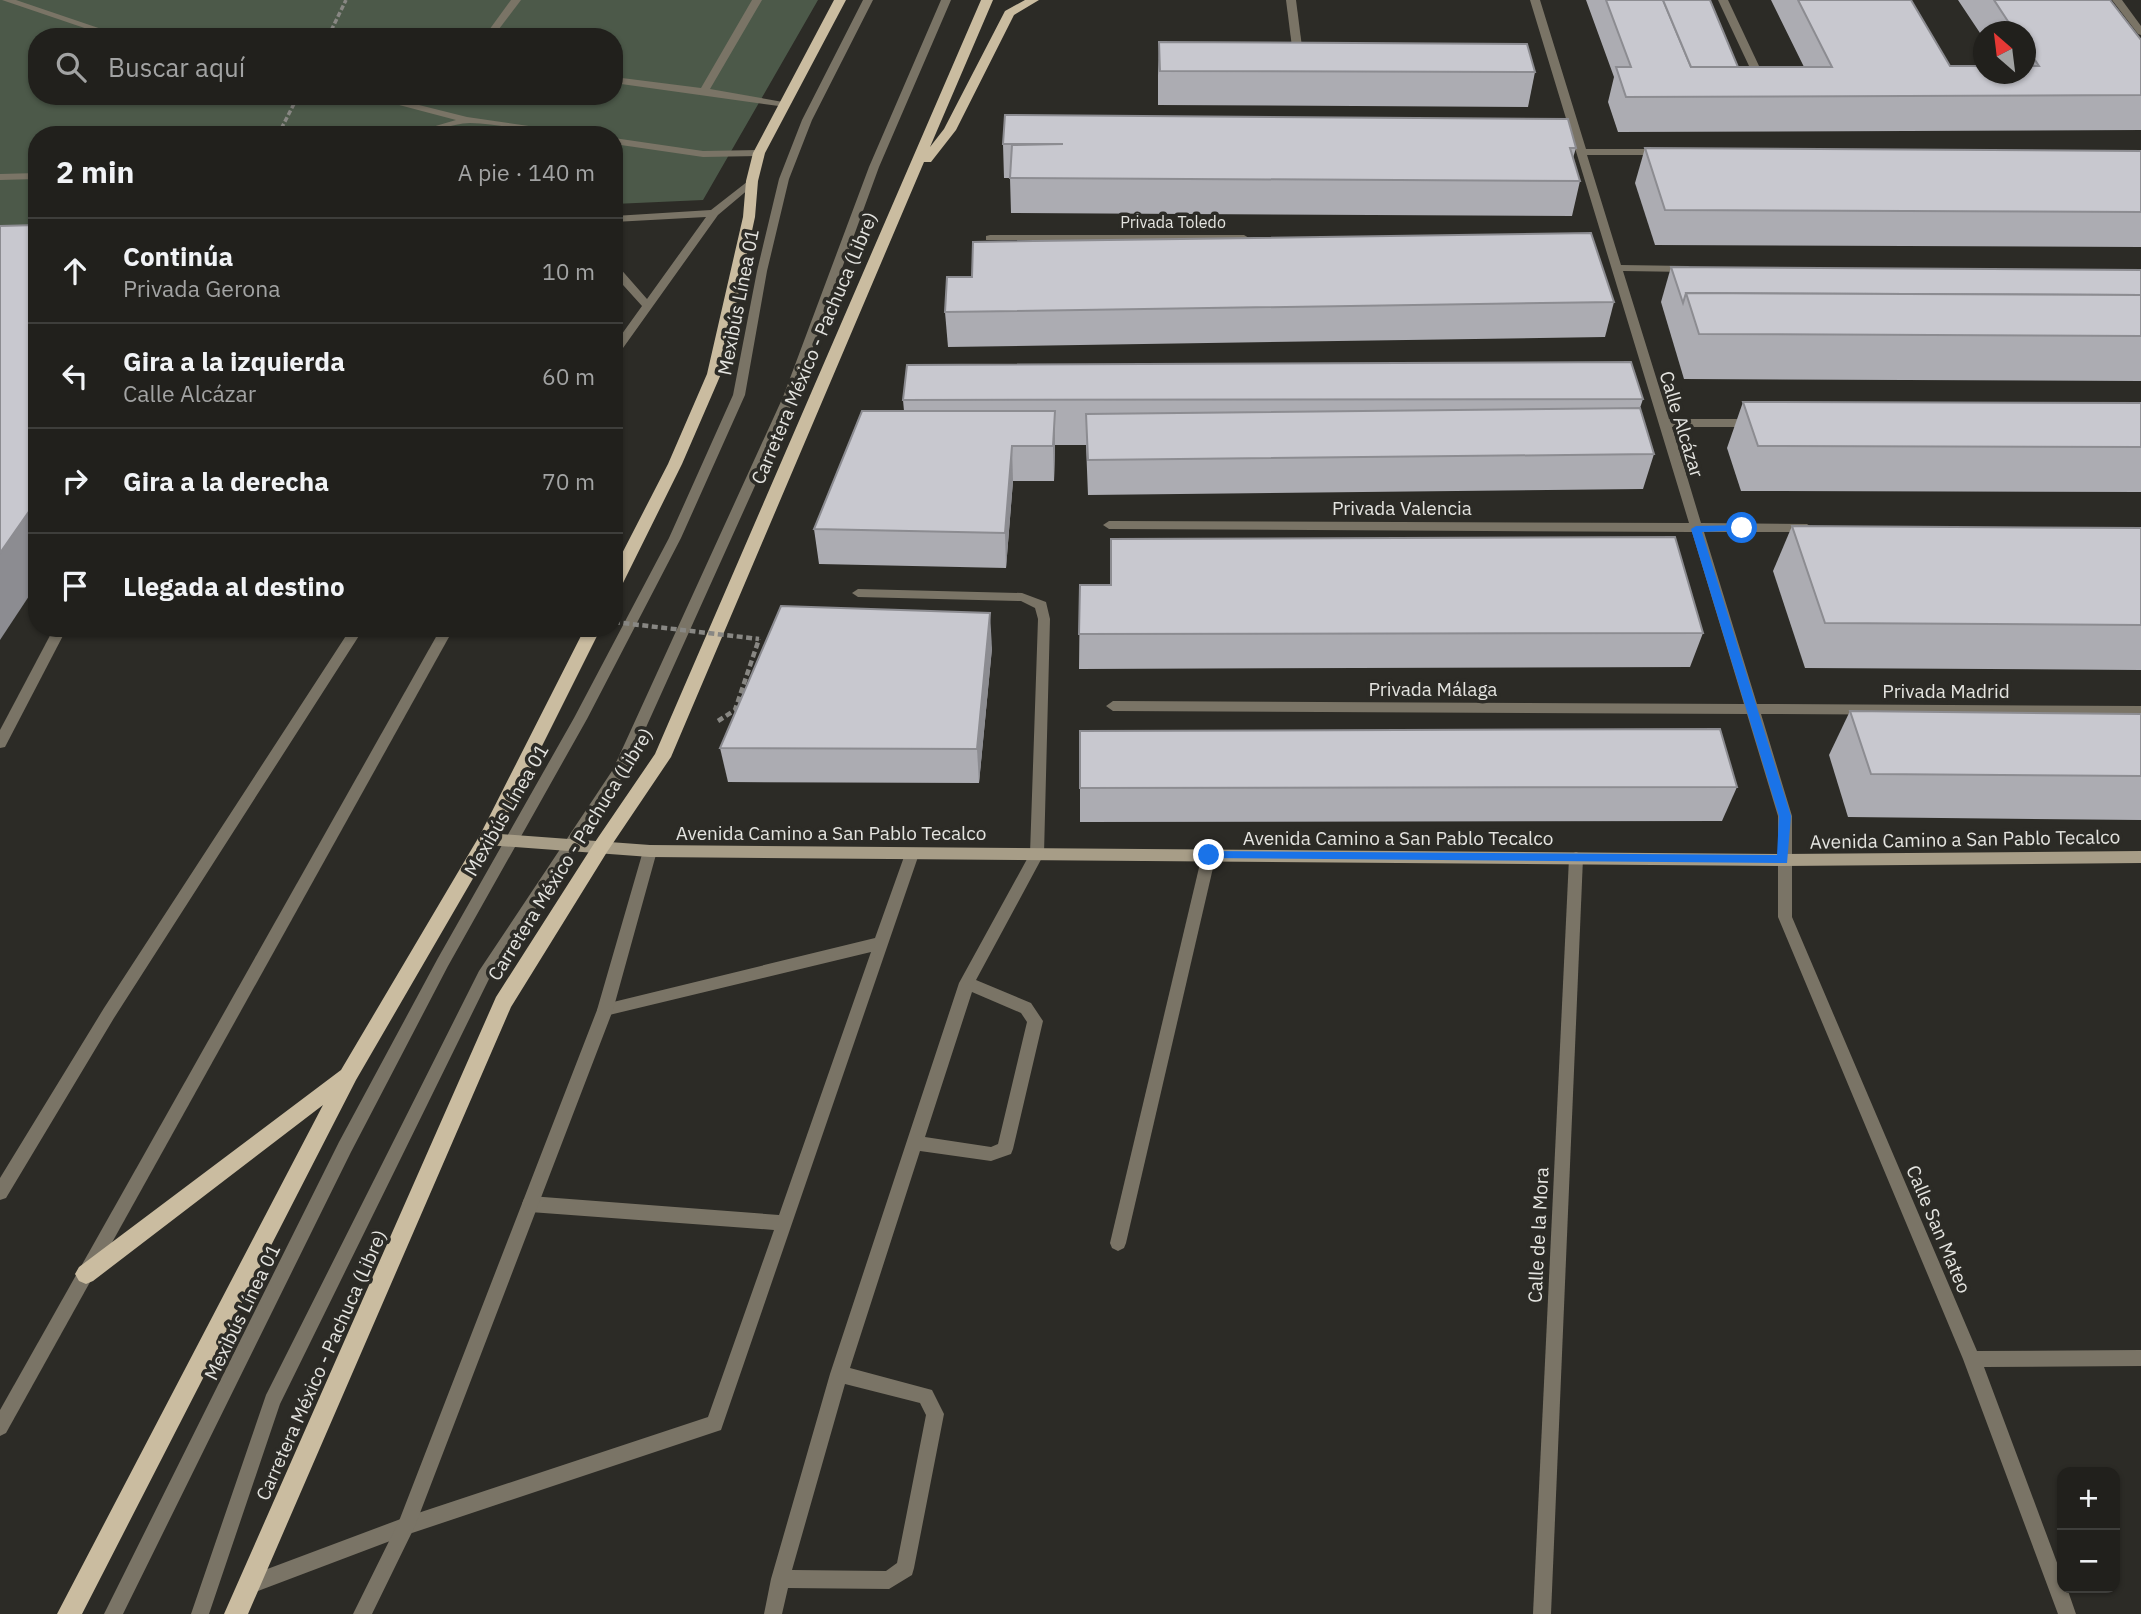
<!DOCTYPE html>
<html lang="es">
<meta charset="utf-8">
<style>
:root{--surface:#21201c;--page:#292825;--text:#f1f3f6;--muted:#a2a3a3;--line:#3e3e3b}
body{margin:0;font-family:"IBM Plex Sans",sans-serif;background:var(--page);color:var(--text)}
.controls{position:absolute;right:21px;bottom:21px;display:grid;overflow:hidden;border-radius:14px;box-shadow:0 2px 5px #0004}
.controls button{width:63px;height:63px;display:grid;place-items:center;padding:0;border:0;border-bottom:2px solid var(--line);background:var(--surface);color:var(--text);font:35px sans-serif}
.compass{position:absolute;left:1973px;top:21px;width:63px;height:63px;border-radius:50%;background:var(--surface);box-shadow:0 2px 5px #0004;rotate:332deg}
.stop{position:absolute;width:21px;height:21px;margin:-16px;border:5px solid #1a73e8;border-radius:50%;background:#fff}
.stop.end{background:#1a73e8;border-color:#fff;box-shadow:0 2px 7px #0008}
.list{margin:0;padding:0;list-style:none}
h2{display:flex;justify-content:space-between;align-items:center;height:91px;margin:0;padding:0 28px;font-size:30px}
h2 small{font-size:23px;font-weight:400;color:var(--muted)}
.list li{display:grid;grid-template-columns:46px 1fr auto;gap:21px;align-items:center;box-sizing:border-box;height:105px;padding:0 28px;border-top:2px solid var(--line)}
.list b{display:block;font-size:26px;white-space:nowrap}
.list p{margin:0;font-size:23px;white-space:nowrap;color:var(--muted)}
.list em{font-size:23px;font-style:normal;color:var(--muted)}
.icon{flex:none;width:38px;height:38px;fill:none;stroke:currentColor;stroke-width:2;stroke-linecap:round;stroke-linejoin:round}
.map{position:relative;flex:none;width:2141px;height:1614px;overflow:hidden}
.search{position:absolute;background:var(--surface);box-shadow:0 2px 5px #0004;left:28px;top:28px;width:595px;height:77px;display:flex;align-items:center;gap:18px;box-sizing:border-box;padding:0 24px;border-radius:28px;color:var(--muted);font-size:26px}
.panel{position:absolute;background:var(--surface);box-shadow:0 2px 5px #0004;left:28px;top:126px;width:595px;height:511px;border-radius:28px}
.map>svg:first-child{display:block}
.green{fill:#4c5949;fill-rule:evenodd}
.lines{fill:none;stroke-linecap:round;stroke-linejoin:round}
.path-far1{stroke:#888783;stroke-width:3.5;stroke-dasharray:5 2.5;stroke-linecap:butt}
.path{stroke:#888783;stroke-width:4.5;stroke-dasharray:6 3.5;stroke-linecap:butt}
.service{fill:#7a7466;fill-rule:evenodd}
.minor{fill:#7a7466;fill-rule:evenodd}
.secondary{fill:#a79d87;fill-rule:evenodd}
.primary{fill:#cabca0;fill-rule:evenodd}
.path-bridge{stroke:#888783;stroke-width:4.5;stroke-dasharray:6 3.5;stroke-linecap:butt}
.wall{fill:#acacb2}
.shaded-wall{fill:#8c8c91}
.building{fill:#c8c8cf;stroke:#8c8c91;stroke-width:2}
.route{fill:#1a73e8}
.labels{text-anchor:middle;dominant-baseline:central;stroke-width:7;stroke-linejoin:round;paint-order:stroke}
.far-street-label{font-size:16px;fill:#e4e4e0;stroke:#2c2b26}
.street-label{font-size:19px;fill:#e4e4e0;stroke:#2c2b26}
</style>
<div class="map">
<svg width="2141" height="1614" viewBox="0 0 2141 1614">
<rect width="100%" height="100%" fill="#2c2b26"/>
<path class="green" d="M 0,0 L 818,0 L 703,200 L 614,204 L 614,135 L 37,135 L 37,227 L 0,229 ZM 37,37 L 614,37 L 614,96 L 37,96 Z"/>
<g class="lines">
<g class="path-far1">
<polyline points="328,37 346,0"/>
<polyline points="278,135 298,96"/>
</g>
<polyline class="path" points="718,721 735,710 759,639"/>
<g class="service">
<polygon points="2,0 16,0 125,37 111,37"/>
<polygon points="511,0 521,0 493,37 484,37"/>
<polygon points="752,0 762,0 710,89 783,102 786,103 786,107 614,83 614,77 701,88"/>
<polygon points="863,0 873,0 812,120 789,179 767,271 745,395 681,538 587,719 448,966 351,1152 123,1614 104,1614 339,1142 438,958 574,718 669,538 733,395 757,271 779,179 802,120"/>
<polygon points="941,0 951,0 879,167 795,397 634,754 623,777 489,979 280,1404 209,1614 191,1614 266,1395 479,971 612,771 620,754 783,397 869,167"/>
<polygon points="1286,0 1296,0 1302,47 1297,50 1292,47"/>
<path d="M 365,96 L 383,96 L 467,117 L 570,132 L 575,135 C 539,135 505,124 470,123 C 451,123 429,135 405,135 L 456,120 Z"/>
<polygon points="614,138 703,151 759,150 764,153 759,156 703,157 614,144"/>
<polygon points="37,173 37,179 0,180 0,174"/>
<polygon points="858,589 1022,593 1046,602 1050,619 1044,854 1042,858 1032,858 1030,854 1038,619 1035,608 1021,601 858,597 852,593"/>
<polygon points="54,628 67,628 5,747 0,748 0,730"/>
<polygon points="351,628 364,628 114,1018 6,1198 0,1200 0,1178 104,1008"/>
<polygon points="912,848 917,850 919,854 721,1430 406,1535 250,1594 243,1592 241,1585 243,1578 406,1517 708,1417 774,1230 530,1212 524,1209 522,1204 524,1199 530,1196 779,1215 871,952 605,1016 600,1015 597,1010 600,1005 605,1004 875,938 905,854 907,850"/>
</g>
<g class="minor">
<polygon points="1530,0 1540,0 1586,149 1660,149 1665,152 1660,155 1587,155 1621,265 1688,266 1693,269 1688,272 1623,271 1669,419 1753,419 1759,423 1753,427 1672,427 1701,523 1807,524 1813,528 1807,532 1704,532 1757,704 2141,706 2141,716 1761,714 1792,816 1792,917 1977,1351 2141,1350 2141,1366 1984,1367 2062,1576 2062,1588 2067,1588 2076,1614 2058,1614 1963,1359 1778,917 1778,816 1747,714 1113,711 1106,706 1113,701 1744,704 1692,532 1109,529 1103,525 1109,521 1689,523"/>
<polygon points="1718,0 1728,0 1767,83 1765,85 1757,83"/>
<polygon points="2112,0 2122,0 2141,26 2141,35 2138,34"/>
<polygon points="752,178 757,181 756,183 718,215 618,355 614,356 614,345 642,306 614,275 614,265 618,266 647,299 706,217 614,222 614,216 711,210"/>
<polygon points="990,235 1244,235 1249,238 1244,241 986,240 986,236"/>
<polygon points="441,628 454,628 6,1433 0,1436 0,1410"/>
<polygon points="650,845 655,847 657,851 613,1010 415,1526 372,1614 353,1614 399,1521 597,1010 643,851 645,847"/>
<path d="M 1037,848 L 1042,850 L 1044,854 L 976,980 L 1031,1003 L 1043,1021 L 1013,1149 L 1011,1154 L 991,1161 L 920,1151 L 850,1368 L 932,1390 L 944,1414 L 914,1568 L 912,1575 L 889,1589 L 788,1588 L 782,1614 L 764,1614 L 771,1579 L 830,1374 L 959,983 L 1032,850 ZM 972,992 L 1021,1013 L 1027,1022 L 998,1144 L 991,1147 L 925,1137 ZM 845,1384 L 920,1403 L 926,1415 L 897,1563 L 886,1571 L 792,1570 Z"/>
<polygon points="1209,849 1214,851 1216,855 1126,1243 1124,1248 1118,1251 1112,1248 1110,1243 1202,855 1204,851"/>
<polygon points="1576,852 1581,854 1583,858 1551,1614 1533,1614 1569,858 1571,854"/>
</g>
<polygon class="secondary" points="487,833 650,845 1783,854 2141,851 2141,863 1783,866 650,857 487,845 482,843 480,839 482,835"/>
<g class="primary">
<polygon points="834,0 846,0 765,153 758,181 755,217 721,374 682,464 622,585 614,590 614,569 668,464 707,374 743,217 746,181 753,153"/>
<polygon points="981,0 993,0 930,147 944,129 1005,11 1025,0 1039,0 1014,15 956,130 931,162 924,162 671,757 607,852 511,1007 248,1614 224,1614 496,997 595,842 655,754"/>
<polygon points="585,628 601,628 493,844 356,1080 82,1614 57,1614 323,1105 93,1281 86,1284 79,1281 75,1274 79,1267 341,1070 480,835"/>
</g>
<polyline class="path-bridge" points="614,622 759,639"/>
</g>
<g class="wall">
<polygon points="1586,0 1710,0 1738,67 1804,67 1771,0 1911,0 1950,66 2026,74 2026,32 1984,32 1984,39 1958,0 2110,0 2141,40 2141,130 1618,132 1608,102 1614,77"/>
<polygon points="1159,42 1535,72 1528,107 1158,105 1158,76"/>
<polygon points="1003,144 1576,148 1573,158 1580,181 1572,216 1011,213 1010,178 1004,178"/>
<polygon points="1645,148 2141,151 2141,247 1655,245 1635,183"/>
<polygon points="1671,267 2141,270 2141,381 1684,379 1661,302"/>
<polygon points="1614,302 1605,337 948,347 945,312"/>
<polygon points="1643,399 1640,408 1654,454 1643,489 1088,495 1086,445 1055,445 1054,481 1013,481 1006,568 819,564 814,529 904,411 903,400"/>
<polygon points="1743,402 2141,403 2141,492 1741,491 1727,448"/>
<polygon points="1792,526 2141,528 2141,670 1805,668 1773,571"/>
<polygon points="1111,539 1703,633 1690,667 1079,669 1080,585 1110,585"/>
<polygon points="992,648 979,783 728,782 720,748"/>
<polygon points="1850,711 2141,714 2141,820 1848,817 1829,755"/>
<polygon points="1080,731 1737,787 1722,821 1080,822"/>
</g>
<g class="shaded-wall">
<polygon points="1055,411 1055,446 1054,481 1053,446"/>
<polygon points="1012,446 1013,481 1006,568 1005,533"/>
<polygon points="37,500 37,584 0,640 0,553"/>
<polygon points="990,613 992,648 979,783 977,749"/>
</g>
<g class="building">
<polygon points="1606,0 1663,0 1691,67 1832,67 1798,0 1911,0 1950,66 1984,66 1984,74 2026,74 2026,66 2039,66 2026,47 2026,32 2015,32 1994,0 2110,0 2141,40 2141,95 1626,97 1616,67 1631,67"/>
<polygon points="1663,0 1710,0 1738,67 1691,67"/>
<polygon points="1159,42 1527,44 1535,72 1160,71"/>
<polygon points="1005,115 1568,119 1576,148 1570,148 1580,181 1010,178 1012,145 1063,144 1003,144"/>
<polygon points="1645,148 2141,151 2141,212 1665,210"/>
<polygon points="37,225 37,500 0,553 0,226"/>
<polygon points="1591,233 1614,302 945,312 947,277 972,277 973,242"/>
<polygon points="1671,267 2141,270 2141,295 1686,293 1683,303"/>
<polygon points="1686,293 2141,295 2141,336 1699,334"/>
<polygon points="1631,362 1643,399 903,400 907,365"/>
<polygon points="1743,402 2141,403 2141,447 1758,446"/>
<polygon points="1640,408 1654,454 1088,460 1086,414"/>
<polygon points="862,411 1055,411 1053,446 1012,446 1005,533 814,529"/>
<polygon points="1792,526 2141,528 2141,625 1825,623"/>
<polygon points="1675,537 1703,633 1079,634 1080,585 1111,585 1111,539"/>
<polygon points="781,606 990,613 977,749 720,748"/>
<polygon points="1850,711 2141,714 2141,776 1871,774"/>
<polygon points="1720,729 1737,787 1080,788 1080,731"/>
</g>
<polygon class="route" points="1742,525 1746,526 1746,530 1702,532 1791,816 1787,863 1205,858 1203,855 1209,851 1777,855 1779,816 1691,529 1696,526"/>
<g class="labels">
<g class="far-street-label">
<text x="1173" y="222">Privada Toledo</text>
</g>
<g class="street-label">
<text transform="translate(738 302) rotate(-79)">Mexibús Línea 01</text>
<text transform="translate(814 348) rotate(-67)">Carretera México - Pachuca (Libre)</text>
<text transform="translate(1682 424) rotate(73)">Calle Alcázar</text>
<text x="1402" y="508">Privada Valencia</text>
<text x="1433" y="689">Privada Málaga</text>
<text x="1946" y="691">Privada Madrid</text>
<text transform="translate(506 810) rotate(-60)">Mexibús Línea 01</text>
<text x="831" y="833">Avenida Camino a San Pablo Tecalco</text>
<text x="1398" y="838">Avenida Camino a San Pablo Tecalco</text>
<text transform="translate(1965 839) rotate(-1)">Avenida Camino a San Pablo Tecalco</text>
<text transform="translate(570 854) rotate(-58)">Carretera México - Pachuca (Libre)</text>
<text transform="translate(1939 1229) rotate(67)">Calle San Mateo</text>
<text transform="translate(1538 1235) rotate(-87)">Calle de la Mora</text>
<text transform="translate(242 1312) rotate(-64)">Mexibús Línea 01</text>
<text transform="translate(321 1365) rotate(-66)">Carretera México - Pachuca (Libre)</text>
</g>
</g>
</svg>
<div class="controls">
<button>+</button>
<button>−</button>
</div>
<svg class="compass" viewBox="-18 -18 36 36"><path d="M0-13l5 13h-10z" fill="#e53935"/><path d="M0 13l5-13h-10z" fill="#a2a3a3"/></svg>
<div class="stop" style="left:1742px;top:528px"></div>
<div class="stop end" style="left:1209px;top:855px"></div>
<div class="search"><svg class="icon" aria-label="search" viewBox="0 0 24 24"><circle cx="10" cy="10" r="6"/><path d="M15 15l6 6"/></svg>Buscar aquí</div>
<section class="panel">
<h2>2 min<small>A pie · 140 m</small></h2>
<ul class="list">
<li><svg class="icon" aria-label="ahead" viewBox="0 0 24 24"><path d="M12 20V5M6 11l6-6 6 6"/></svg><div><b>Continúa</b><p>Privada Gerona</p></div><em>10 m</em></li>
<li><svg class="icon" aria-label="left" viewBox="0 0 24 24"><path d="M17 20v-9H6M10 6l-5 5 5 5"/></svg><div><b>Gira a la izquierda</b><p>Calle Alcázar</p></div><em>60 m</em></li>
<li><svg class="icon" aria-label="right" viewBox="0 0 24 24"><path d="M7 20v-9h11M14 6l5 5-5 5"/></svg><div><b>Gira a la derecha</b></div><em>70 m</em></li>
<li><svg class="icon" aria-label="arrive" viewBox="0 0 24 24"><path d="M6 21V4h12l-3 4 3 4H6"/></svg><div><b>Llegada al destino</b></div></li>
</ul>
</section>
</div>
